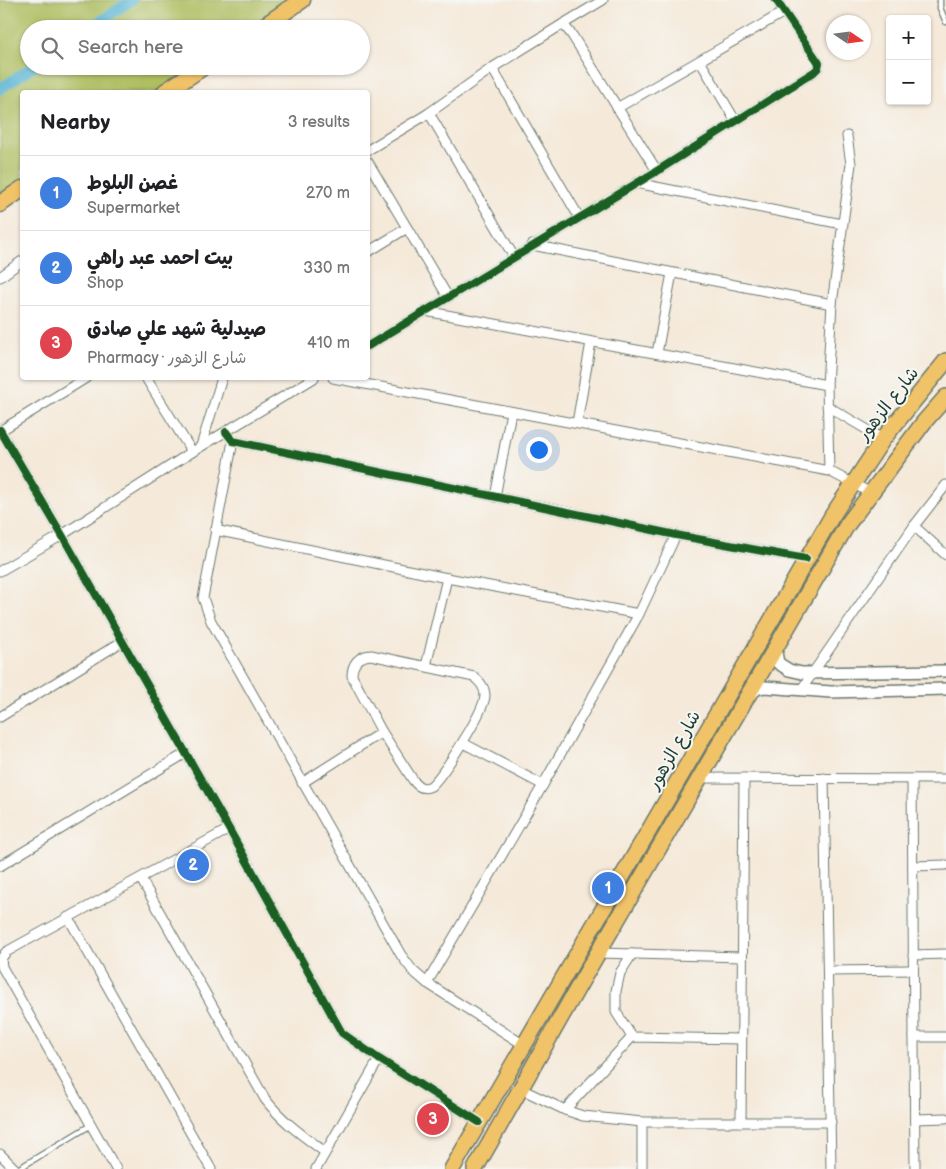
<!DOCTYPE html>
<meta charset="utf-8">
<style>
:root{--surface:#fff;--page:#f2f2f2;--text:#202124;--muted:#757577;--line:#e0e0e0;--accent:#d93025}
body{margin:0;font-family:"Balsamiq Sans","Playpen Sans Arabic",sans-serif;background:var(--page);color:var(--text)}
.controls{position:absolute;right:15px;top:15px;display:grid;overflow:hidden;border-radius:5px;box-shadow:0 1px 4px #0004}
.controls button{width:45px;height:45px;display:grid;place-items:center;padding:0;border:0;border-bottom:1px solid var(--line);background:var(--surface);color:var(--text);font:25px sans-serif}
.compass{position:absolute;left:826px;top:15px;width:45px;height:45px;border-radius:50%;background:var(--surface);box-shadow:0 1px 4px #0004;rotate:103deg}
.you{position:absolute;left:538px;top:449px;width:18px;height:18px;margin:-12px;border:4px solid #fff;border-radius:50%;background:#1a73e8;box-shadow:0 0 0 8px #1a73e833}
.badge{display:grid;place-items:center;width:32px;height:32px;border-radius:50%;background:var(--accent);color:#fff;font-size:16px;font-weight:700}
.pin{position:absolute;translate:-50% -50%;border:2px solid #fff;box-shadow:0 1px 5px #0006}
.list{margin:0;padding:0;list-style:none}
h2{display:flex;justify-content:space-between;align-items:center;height:65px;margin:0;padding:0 20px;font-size:21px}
h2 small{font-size:16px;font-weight:400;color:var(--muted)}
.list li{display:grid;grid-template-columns:32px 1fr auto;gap:15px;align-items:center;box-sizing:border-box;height:75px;padding:0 20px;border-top:1px solid var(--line)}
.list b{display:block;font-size:19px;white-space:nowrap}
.list p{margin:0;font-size:16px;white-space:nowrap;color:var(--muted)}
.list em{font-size:16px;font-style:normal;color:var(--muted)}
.icon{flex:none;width:28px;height:28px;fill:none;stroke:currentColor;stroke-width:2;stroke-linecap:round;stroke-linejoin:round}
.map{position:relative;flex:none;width:946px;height:1169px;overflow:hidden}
.search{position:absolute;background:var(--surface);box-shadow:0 1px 4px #0004;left:20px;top:20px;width:350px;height:55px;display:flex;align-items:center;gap:12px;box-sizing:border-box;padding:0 18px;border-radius:28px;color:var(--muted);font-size:19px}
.panel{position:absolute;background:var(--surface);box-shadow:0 1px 4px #0004;left:20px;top:90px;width:350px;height:290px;border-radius:5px}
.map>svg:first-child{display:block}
.green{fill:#aebe61;stroke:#667e4a}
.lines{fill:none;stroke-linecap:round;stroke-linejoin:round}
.canal{stroke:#53b2d2;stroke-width:11}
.service-casing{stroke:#6a796e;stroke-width:7}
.minor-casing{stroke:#6a796e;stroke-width:11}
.tertiary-casing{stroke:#6a796e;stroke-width:14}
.primary-casing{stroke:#6a796e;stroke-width:18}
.motorway-casing{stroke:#6a796e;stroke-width:19}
.service{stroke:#fff;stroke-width:4.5}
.minor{stroke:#fff;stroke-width:9}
.tertiary{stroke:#fff;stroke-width:11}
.primary{stroke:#f0c369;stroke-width:15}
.motorway{stroke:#f0c369;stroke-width:16}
.cycleway-casing{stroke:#f6f6f2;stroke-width:11}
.cycleway{stroke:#1b5e20;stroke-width:8}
.labels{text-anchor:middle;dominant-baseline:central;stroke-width:4;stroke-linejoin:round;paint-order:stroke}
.street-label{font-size:18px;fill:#1f3d34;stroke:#f6f6f2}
</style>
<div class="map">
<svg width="946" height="1169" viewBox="0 0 946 1169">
<rect width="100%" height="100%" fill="#f6f6f2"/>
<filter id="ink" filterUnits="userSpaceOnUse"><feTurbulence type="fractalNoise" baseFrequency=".02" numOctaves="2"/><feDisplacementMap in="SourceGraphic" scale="10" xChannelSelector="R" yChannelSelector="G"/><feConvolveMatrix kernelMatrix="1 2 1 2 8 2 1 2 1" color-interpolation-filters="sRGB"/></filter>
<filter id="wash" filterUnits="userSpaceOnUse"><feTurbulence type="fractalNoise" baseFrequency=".0096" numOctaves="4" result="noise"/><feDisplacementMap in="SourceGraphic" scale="20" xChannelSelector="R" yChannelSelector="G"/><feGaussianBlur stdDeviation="1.12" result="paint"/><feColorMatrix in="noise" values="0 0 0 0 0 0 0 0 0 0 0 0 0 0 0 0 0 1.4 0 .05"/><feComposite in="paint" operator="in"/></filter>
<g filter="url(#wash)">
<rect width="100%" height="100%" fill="#f5e9d9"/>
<polygon class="green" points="0,0 295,0 252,29 29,29 29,66 197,66 158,92 22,92 22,184 0,199"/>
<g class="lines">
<g class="canal">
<polyline points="89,29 132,0"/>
<polyline points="0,89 34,66"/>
</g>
</g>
</g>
<g filter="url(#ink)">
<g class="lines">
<defs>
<g id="service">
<polyline points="940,0 940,8 946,22"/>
<polyline points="18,1169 91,1125"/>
</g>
<g id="minor">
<polyline points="563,24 603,0"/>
<polyline points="700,61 735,120"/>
<polyline points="492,68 579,217"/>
<polyline points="617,108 784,12"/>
<polyline points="847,136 851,164 832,304 827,385 829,471 871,493"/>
<polyline points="368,150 429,113"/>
<polyline points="368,162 448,297"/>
<polyline points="636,183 842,224"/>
<polyline points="532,245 832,304"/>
<polyline points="368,252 407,228"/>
<polyline points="514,257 429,113 492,68 563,24 572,35 657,171"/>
<polyline points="0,277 22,261"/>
<polyline points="425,311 827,385"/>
<polyline points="368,346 657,171 814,72 818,68 819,63 776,0"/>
<polyline points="657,353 672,273"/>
<polyline points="146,378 192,452"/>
<polyline points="333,378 829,471"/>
<polyline points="827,406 883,439"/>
<polyline points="577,423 591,342"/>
<polyline points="0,430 62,535 229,829 342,1033 379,1059 479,1122"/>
<polyline points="0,431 86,378"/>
<polyline points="226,432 233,441 676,535 806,559"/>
<polyline points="233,441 203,598 211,621 401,955 413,971 427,983 524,1045"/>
<polyline points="201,446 222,378"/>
<polyline points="495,497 511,412"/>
<polyline points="914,526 946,555"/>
<polyline points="215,530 447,578 639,614"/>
<polyline points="0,571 62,535 192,452 314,378"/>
<path d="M 371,655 L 474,677 C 480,682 485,687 485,696 C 484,712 443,775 431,786 C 423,790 418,787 413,780 L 382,732 L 352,676 C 352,664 358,656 371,655 Z"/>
<polyline points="426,666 447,578"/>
<polyline points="801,690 914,526 946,485"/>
<polyline points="0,717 123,641"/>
<polyline points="463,743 543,785"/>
<polyline points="700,778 946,779"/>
<polyline points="824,778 831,1169"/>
<polyline points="912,779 915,1169"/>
<polyline points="302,783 382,732"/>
<polyline points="0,866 186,753"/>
<polyline points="913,866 946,865"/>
<path d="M 141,879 L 265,1099 C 283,1122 302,1135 325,1152"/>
<polyline points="68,917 211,1169"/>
<polyline points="599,953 742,957"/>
<polyline points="632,954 620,973 616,991 616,1012 632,1037"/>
<polyline points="913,955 946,954"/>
<polyline points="828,971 913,970"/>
<polyline points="427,983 543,785 639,614 676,535"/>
<polyline points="914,1037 946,1037"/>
<polyline points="521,1089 565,1110 583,1116 642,1122 831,1122"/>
<polyline points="565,1110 632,1037 741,1039"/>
<polyline points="915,1119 946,1118"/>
<polyline points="642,1122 642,1169"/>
<polyline points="741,1122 744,778"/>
<polyline points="0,1154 15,1169"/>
<polyline points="116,1169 2,967 1,959 6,952 229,829"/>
<polyline points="316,1169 379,1059"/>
</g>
<g id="tertiary">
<polyline points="778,646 776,652 778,663 789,670 802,673 946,671"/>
<polyline points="749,696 758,688 765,687 831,692 946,689"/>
</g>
<g id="primary">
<polyline points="452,1169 832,516 883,439 946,361"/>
<polyline points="475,1169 581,982 847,525 924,422 946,397"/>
</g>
<g id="motorway">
<polyline points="260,29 302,0"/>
<polyline points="165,92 204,66"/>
<polyline points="0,204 22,189"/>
</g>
</defs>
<use href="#service" class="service-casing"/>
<use href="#minor" class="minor-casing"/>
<use href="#tertiary" class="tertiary-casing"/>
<use href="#primary" class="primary-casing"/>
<use href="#motorway" class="motorway-casing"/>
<use href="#service" class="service"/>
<use href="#minor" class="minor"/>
<use href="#tertiary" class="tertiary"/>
<use href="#primary" class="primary"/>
<use href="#motorway" class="motorway"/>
<defs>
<g id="cycleway">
<polyline points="368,346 657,171 814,72 818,68 819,63 776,0"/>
<polyline points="0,430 62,535 229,829 342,1033 379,1059 479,1122"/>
<polyline points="226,432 233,441 676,535 806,559"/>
</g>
</defs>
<use href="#cycleway" class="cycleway-casing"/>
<use href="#cycleway" class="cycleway"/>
</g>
</g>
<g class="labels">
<g class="street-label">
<text transform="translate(888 404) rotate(-52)">شارع الزهور</text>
<text transform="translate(674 750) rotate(-60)">شارع الزهور</text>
</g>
</g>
</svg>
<div class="controls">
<button>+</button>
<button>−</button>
</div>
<svg class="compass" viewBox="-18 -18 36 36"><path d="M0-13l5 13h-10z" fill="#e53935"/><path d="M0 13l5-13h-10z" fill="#757577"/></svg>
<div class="you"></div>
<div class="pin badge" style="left:608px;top:888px;background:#3f7fe0">1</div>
<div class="pin badge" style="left:193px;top:865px;background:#3f7fe0">2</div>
<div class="pin badge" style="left:433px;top:1119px;background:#e0444e">3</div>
<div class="search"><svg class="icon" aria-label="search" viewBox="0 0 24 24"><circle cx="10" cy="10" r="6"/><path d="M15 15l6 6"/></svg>Search here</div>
<section class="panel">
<h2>Nearby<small>3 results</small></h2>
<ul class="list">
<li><span class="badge" style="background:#3f7fe0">1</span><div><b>غصن البلوط</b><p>Supermarket</p></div><em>270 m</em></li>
<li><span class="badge" style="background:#3f7fe0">2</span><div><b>بيت احمد عبد راهي</b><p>Shop</p></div><em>330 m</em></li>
<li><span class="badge" style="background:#e0444e">3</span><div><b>صيدلية شهد علي صادق</b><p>Pharmacy · شارع الزهور</p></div><em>410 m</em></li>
</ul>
</section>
</div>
